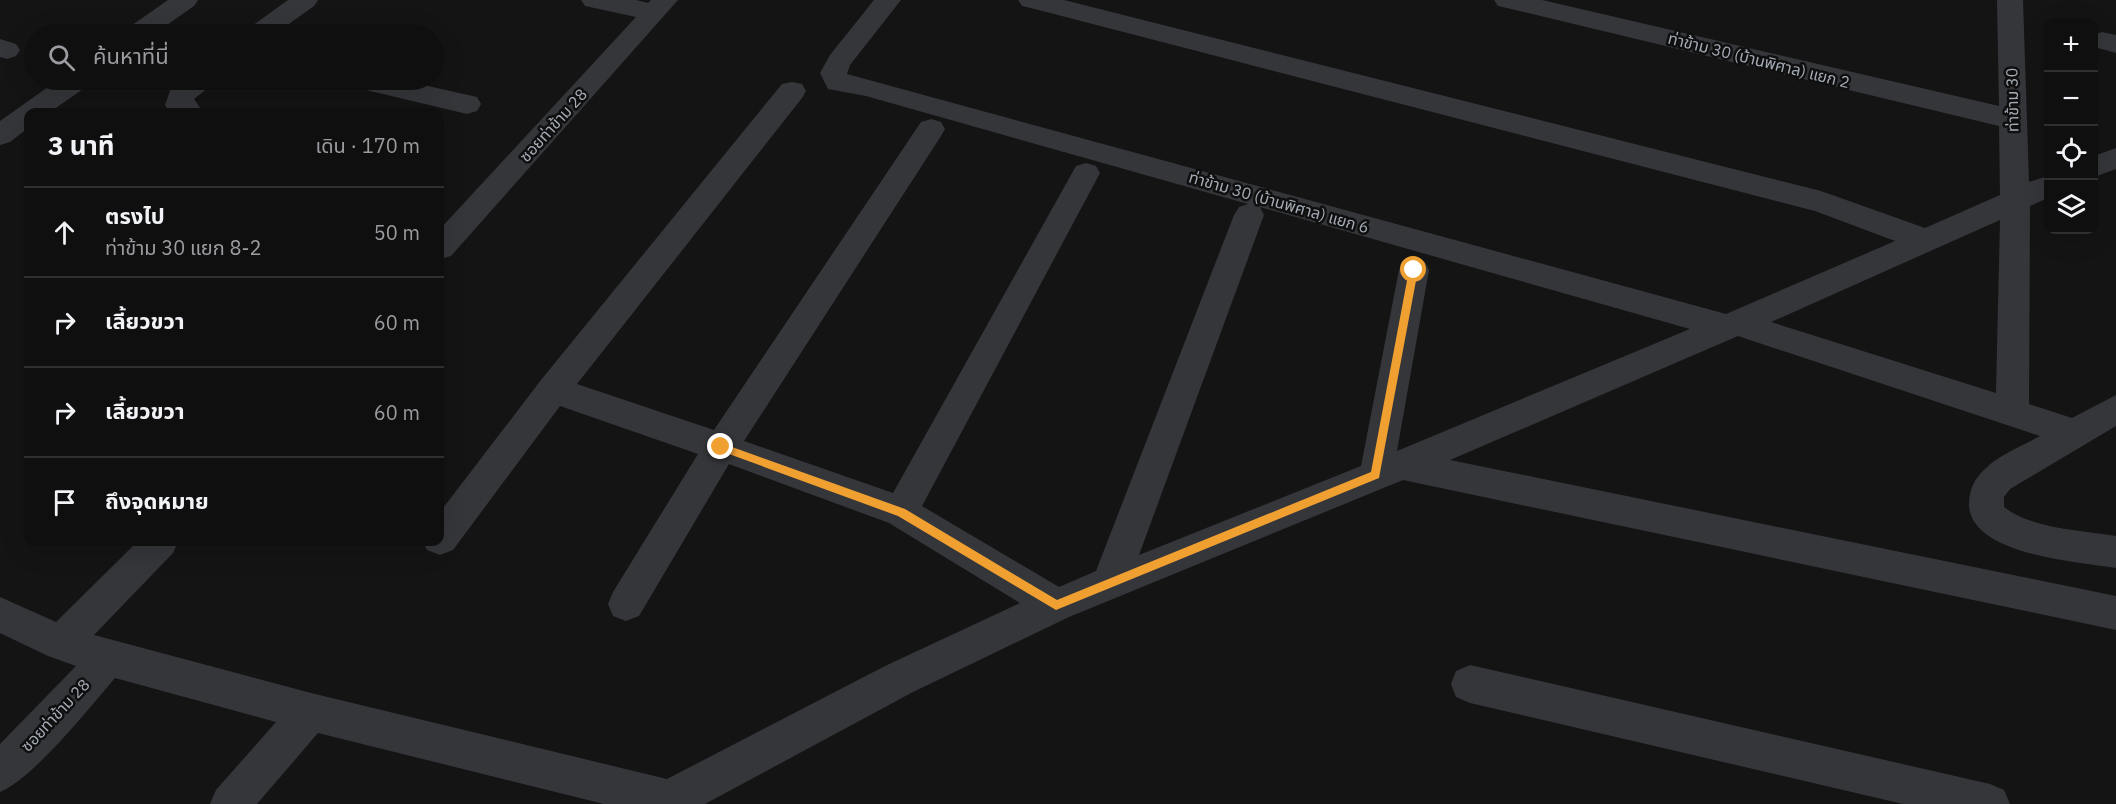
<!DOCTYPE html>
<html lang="th">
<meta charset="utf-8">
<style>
:root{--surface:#0f0f10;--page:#181819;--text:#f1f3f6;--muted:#9b9c9f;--line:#2f2f30}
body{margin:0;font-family:"IBM Plex Sans","Noto Sans Thai",sans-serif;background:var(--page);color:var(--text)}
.controls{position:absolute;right:18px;top:18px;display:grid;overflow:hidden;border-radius:12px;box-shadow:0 6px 24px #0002}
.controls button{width:54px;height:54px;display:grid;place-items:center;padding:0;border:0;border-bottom:2px solid var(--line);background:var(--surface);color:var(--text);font:30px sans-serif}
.stop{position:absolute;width:18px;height:18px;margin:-14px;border:4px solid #f0a031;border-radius:50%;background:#fff}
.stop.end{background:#f0a031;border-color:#fff;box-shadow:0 2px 6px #0008}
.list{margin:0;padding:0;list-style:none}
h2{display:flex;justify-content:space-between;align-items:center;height:78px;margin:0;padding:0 24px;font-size:26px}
h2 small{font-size:20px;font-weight:400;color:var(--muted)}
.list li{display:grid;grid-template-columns:39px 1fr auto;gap:18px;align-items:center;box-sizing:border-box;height:90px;padding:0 24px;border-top:2px solid var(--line)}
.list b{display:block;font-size:22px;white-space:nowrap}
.list p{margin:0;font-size:20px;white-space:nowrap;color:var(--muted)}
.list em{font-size:20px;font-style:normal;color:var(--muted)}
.icon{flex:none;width:33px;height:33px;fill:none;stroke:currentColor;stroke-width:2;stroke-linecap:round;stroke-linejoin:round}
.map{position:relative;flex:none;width:2116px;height:804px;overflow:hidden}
.search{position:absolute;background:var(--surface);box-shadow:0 6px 24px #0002;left:24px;top:24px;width:420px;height:66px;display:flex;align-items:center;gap:15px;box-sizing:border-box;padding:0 21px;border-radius:33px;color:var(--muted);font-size:22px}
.panel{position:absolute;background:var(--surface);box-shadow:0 6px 24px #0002;left:24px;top:108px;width:420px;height:438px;border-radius:12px}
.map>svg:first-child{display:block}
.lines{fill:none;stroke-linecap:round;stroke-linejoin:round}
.minor{fill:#35363a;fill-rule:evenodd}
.route{fill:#f0a031}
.labels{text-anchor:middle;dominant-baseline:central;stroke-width:5;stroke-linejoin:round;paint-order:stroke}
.street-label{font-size:16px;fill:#a5acb6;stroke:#0f0f10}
</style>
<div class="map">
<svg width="2116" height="804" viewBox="0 0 2116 804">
<rect width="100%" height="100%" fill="#141415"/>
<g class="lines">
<g class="minor">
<polygon points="168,0 198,0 194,6 154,34 124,34 128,28"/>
<polygon points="288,0 318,0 314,6 275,34 245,34 249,28"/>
<polygon points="581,0 636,0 648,3 651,0 678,0 451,256 440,259 440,229 636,17 585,6"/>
<path d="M 874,0 L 901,0 L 850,65 L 847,74 L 1726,314 L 1895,241 L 1815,211 L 1031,8 L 1022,6 L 1018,0 L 1064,0 L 1821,191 L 1925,228 L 2000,195 L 1999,126 L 1507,8 L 1498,6 L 1494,0 L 1542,0 L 1999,106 L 1997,0 L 2023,0 L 2029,182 L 2048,176 L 2048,198 L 2030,206 L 2029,404 L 2072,418 L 2116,395 L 2116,426 L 2010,489 L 2004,497 L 2004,507 C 2032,529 2081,530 2116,536 L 2116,568 C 2078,562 1971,555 1969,505 C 1969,490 1974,479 1985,469 C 1997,456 2024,445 2040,436 L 1738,336 L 1450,460 L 2116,596 L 2116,630 L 1403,480 L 1069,617 L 913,692 L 705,804 L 604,804 L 318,733 L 257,804 L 210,804 L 216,790 L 276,722 L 115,678 C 89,708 34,778 0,792 L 0,744 L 76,666 L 48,656 L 0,633 L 0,597 L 56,622 L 137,542 L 178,542 L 173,553 L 94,635 L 311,693 L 667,779 L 885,666 L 1020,603 L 889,523 L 729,464 L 639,616 L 626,621 L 613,616 L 608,604 L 613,592 L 698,454 L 560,406 L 453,550 L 440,555 L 427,550 L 423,542 L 440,542 L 440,512 L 541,380 L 782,84 L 792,82 L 802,84 L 806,91 L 802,98 L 577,384 L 714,430 L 921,122 L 931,119 L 941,122 L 945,129 L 941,136 L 744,441 L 893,493 L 1076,166 L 1086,163 L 1096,166 L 1100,173 L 922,506 L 1059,587 L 1096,571 L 1234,215 L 1239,207 L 1248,204 L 866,96 L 828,89 L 820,73 L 830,55 ZM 1260,207 L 1690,329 L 1397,451 L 1429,270 L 1425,262 L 1414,258 L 1403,262 L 1399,270 L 1361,466 L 1139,555 L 1264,215 ZM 2000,220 L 1996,393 L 1771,322 Z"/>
<polygon points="2102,32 2116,35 2116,53 2094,47 2094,35"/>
<polygon points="0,39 16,44 20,50 16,56 7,59 0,57"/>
<polygon points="58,80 89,80 86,87 50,112 28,112 28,128 10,142 0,145 0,121"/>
<polygon points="182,80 212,80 209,87 194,99 203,112 169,112 165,105 171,88"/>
<polygon points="349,80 401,80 477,97 481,104 477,111 467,114 362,89 352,87"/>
<polygon points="2116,148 2116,169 2094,177 2094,156"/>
<polygon points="1470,665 1990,784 2004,790 2010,804 1903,804 1470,703 1456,697 1451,684 1456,671"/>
</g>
</g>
<polygon class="route" points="1414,267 1418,270 1379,478 1056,610 898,516 718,450 716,447 721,443 905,509 1057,600 1371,472 1409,270"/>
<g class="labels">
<g class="street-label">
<text transform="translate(1759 60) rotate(14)">ท่าข้าม 30 (บ้านพิศาล) แยก 2</text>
<text transform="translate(2012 100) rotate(-91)">ท่าข้าม 30</text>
<text transform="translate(553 125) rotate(-48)">ซอยท่าข้าม 28</text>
<text transform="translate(1279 202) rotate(16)">ท่าข้าม 30 (บ้านพิศาล) แยก 6</text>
<text transform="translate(55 715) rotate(-47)">ซอยท่าข้าม 28</text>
</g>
</g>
</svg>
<div class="controls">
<button>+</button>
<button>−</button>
<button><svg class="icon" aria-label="locate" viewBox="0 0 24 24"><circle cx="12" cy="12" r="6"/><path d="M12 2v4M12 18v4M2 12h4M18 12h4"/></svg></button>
<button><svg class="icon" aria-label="layers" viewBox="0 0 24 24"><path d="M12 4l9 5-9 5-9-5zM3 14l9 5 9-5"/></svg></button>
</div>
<div class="stop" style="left:1414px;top:270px"></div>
<div class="stop end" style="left:721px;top:447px"></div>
<div class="search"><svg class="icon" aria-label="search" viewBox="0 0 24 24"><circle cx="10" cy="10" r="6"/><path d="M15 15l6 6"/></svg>ค้นหาที่นี่</div>
<section class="panel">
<h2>3 นาที<small>เดิน · 170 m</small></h2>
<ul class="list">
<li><svg class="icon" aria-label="ahead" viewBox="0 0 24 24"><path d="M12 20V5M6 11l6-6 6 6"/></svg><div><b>ตรงไป</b><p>ท่าข้าม 30 แยก 8-2</p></div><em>50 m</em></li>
<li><svg class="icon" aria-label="right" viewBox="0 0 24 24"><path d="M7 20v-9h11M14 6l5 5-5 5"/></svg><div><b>เลี้ยวขวา</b></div><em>60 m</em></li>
<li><svg class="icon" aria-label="right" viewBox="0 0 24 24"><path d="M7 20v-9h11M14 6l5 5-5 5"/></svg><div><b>เลี้ยวขวา</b></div><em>60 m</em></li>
<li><svg class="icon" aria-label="arrive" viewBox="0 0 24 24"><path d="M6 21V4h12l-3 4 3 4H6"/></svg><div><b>ถึงจุดหมาย</b></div></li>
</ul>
</section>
</div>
